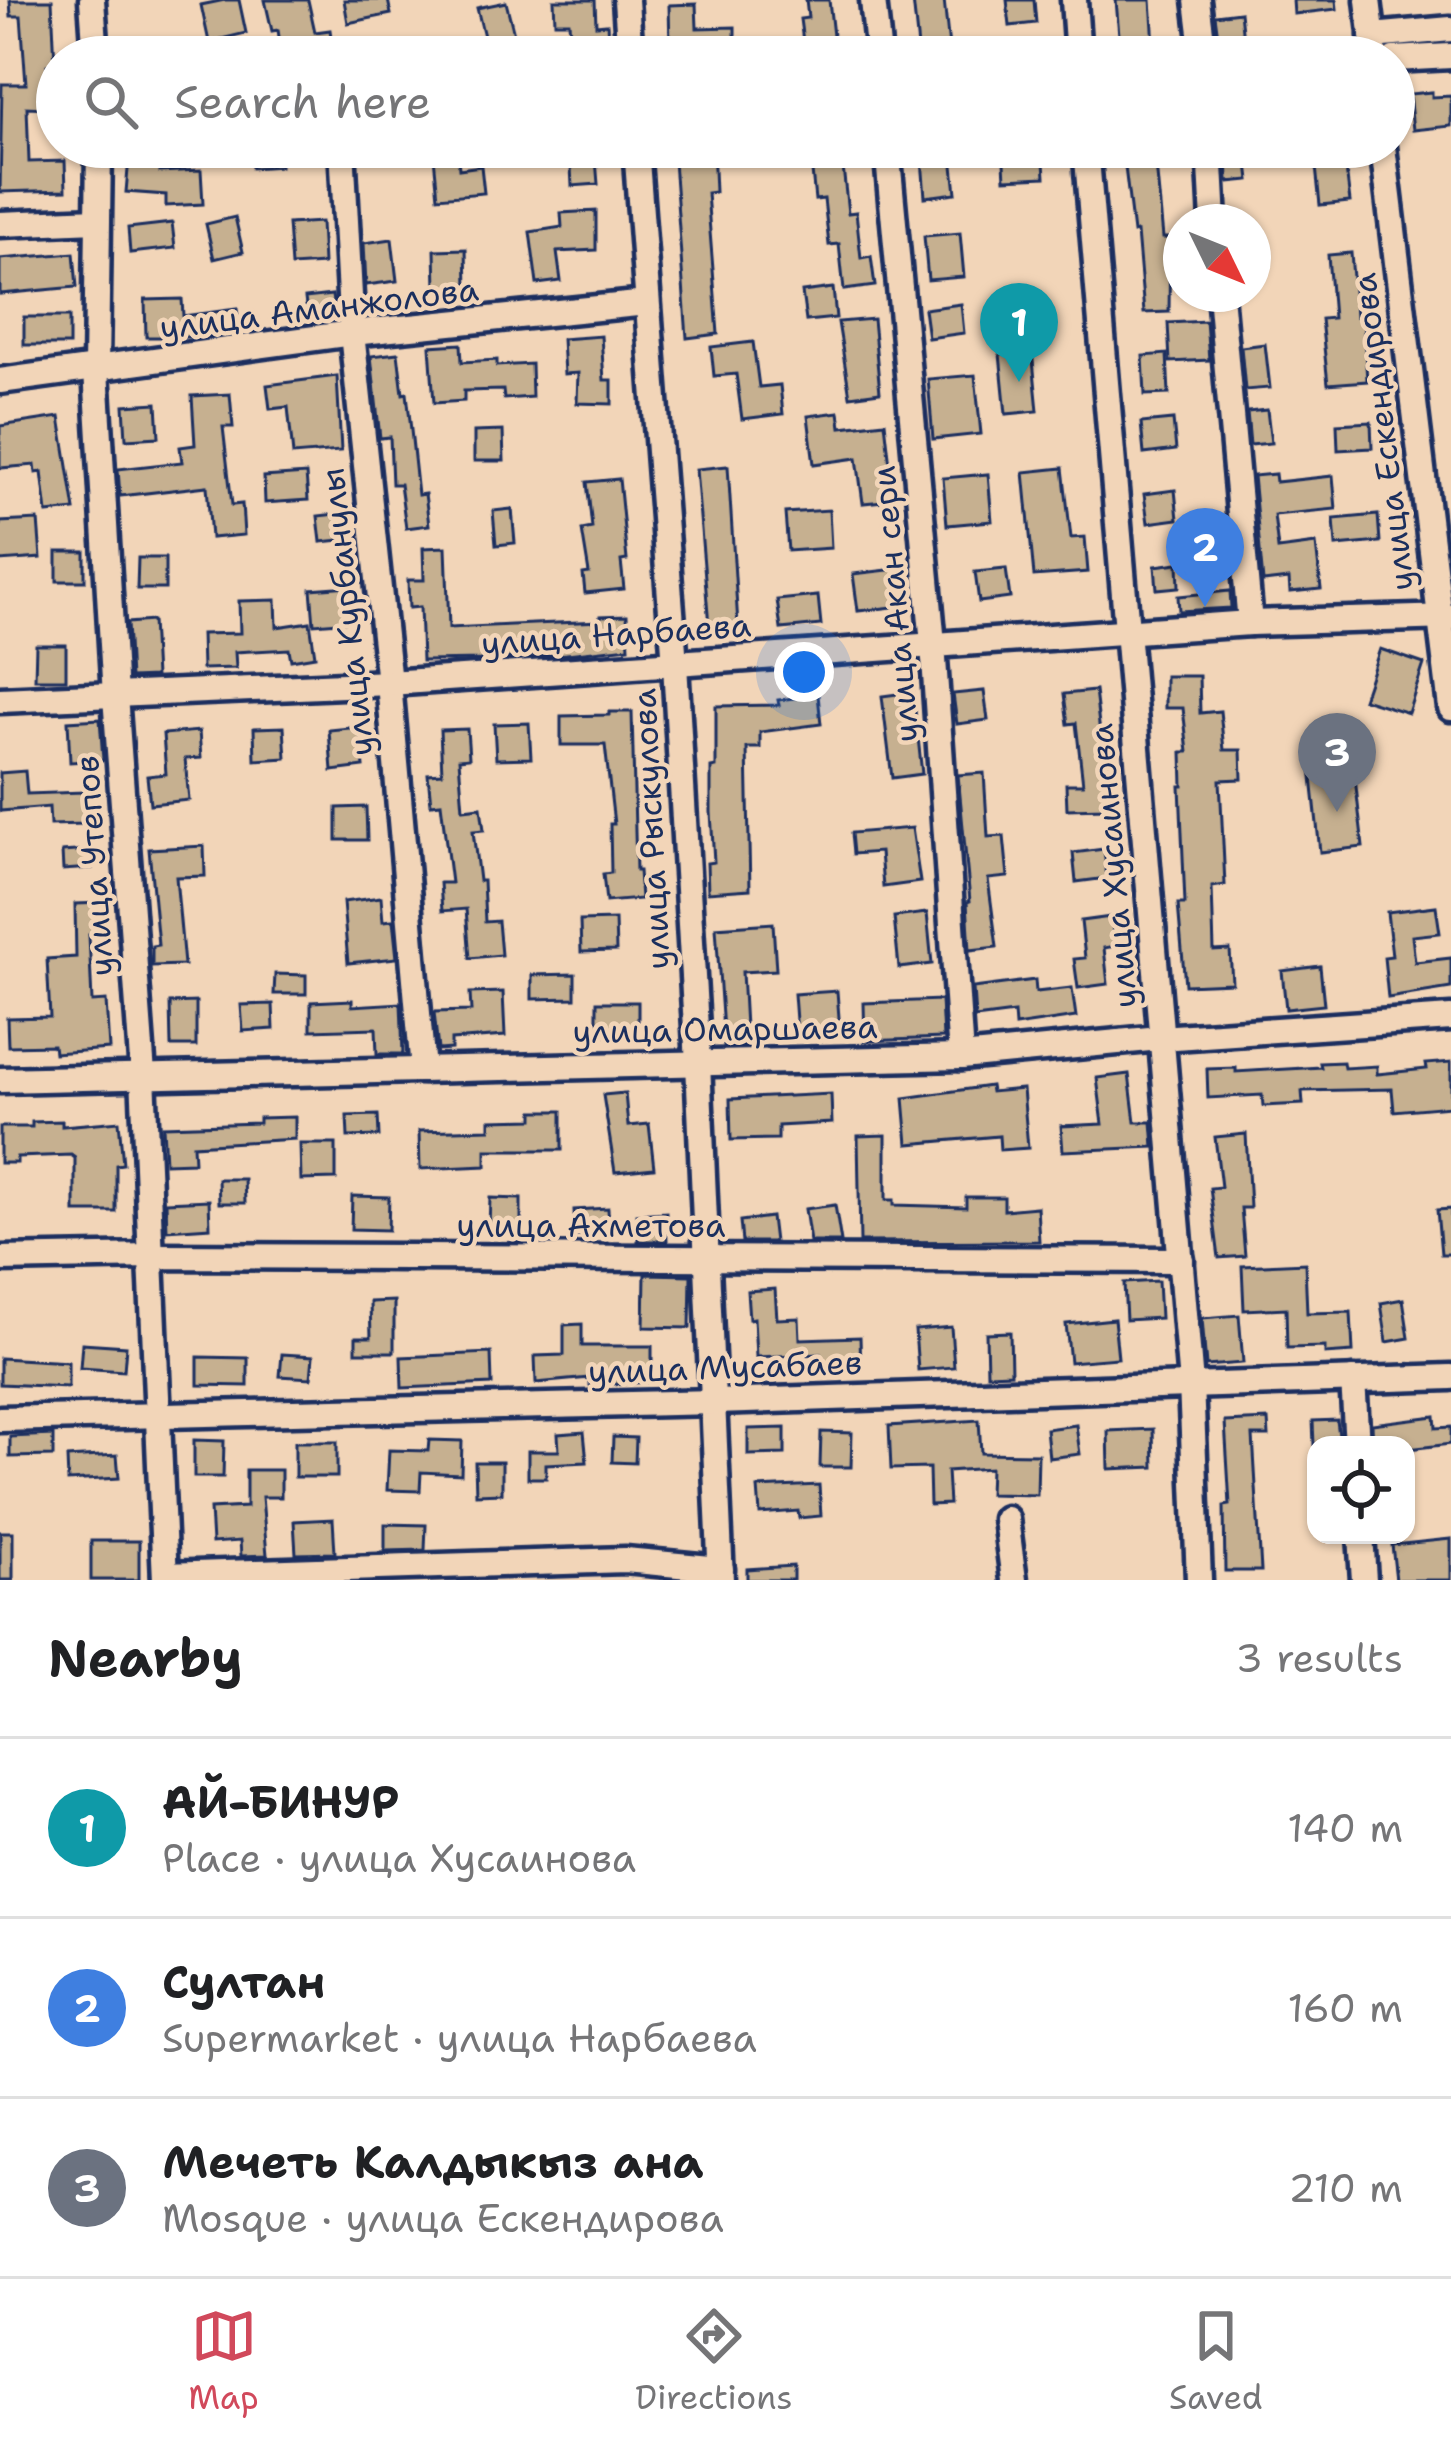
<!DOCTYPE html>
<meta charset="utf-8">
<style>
:root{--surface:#fff;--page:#f6f6f6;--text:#202124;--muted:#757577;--line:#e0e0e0;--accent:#d1495b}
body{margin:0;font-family:"Shantell Sans",sans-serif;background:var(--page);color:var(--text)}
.controls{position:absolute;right:36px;bottom:36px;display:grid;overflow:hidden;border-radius:24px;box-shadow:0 3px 9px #0004}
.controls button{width:108px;height:108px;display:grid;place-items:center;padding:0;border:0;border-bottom:3px solid var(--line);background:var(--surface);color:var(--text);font:60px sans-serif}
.compass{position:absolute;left:1163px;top:204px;width:108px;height:108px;border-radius:50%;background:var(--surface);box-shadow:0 3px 9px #0004;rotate:133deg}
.you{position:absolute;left:804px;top:672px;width:42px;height:42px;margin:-30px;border:9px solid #fff;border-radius:50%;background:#1a73e8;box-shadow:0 0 0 18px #1a73e833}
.badge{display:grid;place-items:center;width:78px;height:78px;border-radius:50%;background:var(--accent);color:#fff;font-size:39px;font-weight:700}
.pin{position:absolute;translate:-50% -99px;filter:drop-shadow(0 3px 6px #0008)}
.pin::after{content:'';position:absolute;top:63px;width:42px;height:36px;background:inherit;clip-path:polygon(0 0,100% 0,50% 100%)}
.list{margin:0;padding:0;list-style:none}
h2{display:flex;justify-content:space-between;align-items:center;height:156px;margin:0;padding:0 48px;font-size:51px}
h2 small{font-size:39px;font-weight:400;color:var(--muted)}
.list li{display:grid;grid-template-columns:78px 1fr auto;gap:36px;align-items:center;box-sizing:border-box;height:180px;padding:0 48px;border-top:3px solid var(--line)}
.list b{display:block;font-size:45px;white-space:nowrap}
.list p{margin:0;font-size:39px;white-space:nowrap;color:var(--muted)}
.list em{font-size:39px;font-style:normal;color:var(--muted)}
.icon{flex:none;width:66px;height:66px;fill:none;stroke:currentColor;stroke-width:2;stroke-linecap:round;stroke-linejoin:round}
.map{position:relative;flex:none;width:1451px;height:1580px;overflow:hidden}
.search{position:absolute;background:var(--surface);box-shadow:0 3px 9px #0004;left:36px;right:36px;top:36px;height:132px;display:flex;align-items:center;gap:30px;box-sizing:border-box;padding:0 42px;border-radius:66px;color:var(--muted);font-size:45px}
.sheet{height:696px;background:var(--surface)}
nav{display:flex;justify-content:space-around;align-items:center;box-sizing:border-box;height:168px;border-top:3px solid var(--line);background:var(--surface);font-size:33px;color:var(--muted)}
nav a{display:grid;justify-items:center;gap:6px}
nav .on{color:var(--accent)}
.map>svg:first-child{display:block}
.building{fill:#c6b090;stroke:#1b2f5e;stroke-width:3}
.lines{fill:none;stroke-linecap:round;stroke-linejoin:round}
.minor-casing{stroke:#1b2f5e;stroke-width:33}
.minor{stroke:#f2d5b8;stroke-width:24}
.labels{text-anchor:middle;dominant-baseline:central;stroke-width:9;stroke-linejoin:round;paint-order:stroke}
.street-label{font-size:33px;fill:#1b2f5e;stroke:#f2d5b8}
</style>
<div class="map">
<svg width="1451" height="1580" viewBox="0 0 1451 1580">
<rect width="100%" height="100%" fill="#f2d5b8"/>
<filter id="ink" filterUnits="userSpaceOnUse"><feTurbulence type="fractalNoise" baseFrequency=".00833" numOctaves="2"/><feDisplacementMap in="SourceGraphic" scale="24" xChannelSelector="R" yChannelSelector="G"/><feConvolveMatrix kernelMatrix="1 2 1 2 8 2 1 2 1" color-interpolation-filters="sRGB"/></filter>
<g filter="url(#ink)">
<g class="building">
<polygon points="10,0 52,0 55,64 47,65 47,108 27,107 29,162 65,161 66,190 0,192 2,84 26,84 21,16 11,16"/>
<polygon points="225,0 239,0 246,33 209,42 201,5"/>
<polygon points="265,0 308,0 315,32 330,30 334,57 282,57 278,30 272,31"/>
<polygon points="344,0 388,0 391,14 348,23"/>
<polygon points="554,0 595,0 596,25 607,24 609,53 572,56 569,22 555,22"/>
<polygon points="806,0 829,0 834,45 804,49 800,19 808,18"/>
<polygon points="913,0 944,0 950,57 919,57"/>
<polygon points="1007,0 1034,0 1036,23 1010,26"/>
<polygon points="1116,0 1151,0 1154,44 1120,47"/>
<polygon points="1293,0 1336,0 1337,9 1294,14"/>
<polygon points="506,2 517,46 488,53 477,8"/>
<polygon points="696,4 697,28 735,27 735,57 699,57 699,45 670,46 669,5"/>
<polygon points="1240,12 1244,49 1220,52 1215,15"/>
<polygon points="187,42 188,57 155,57 155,43"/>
<polygon points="1334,43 1335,57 1294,57 1294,48"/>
<polygon points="1432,92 1432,97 1451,96 1451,126 1413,130 1409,94"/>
<polygon points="251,147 279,147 280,166 252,168"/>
<polygon points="433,147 457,147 459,169 481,166 484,193 438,197"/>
<polygon points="570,147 595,147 598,184 572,186"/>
<polygon points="673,147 713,147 715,192 707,193 718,334 687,338"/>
<polygon points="921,147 951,147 956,193 925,197"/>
<polygon points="1003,147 1043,147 1045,177 1005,179"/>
<polygon points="1227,147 1246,147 1250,180 1228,182"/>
<polygon points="1344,153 1350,202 1320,205 1315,157"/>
<polygon points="129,158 161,161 160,172 201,170 203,204 166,206 166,195 126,192"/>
<polygon points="1156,164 1163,238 1170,238 1169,312 1144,313 1137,232 1133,233 1125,167"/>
<polygon points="843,167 848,213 856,212 861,258 871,256 875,286 844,290 839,244 829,245 824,199 815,200 812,171"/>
<polygon points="596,211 596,250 557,252 561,281 537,284 530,232 562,227 561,213"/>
<polygon points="235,217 243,252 214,259 206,224"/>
<polygon points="321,222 323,264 291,266 288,224"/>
<polygon points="172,223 175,248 130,253 128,228"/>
<polygon points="960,233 964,277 928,280 924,236"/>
<polygon points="392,239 397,281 366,285 364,243"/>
<polygon points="466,249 467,287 436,289 435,250"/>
<polygon points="74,253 77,287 0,294 0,259"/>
<polygon points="1351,253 1356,316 1363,315 1367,381 1328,384 1321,319 1333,318 1328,255"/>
<polygon points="833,288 836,318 806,321 802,292"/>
<polygon points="332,295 335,319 308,322 305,298"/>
<polygon points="182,299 183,316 237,309 240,332 202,337 146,337 145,300"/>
<polygon points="961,304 964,333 928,338 924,309"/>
<rect x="24" y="317" width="45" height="28"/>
<polygon points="873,319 880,392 850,396 838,322"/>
<polygon points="1206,321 1209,360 1170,362 1168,323"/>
<polygon points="601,336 604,380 612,380 612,404 577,403 578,373 564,374 562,339"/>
<polygon points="753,342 759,387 780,385 783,414 742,419 736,374 714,376 711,347"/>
<polygon points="461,344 462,362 497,360 497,366 531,364 532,397 504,399 503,390 464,391 464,401 434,403 430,346"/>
<polygon points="1265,344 1270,388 1245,390 1241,347"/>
<polygon points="1032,350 1038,411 1006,414 1000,354"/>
<polygon points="398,353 403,394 407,393 418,495 425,494 429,525 406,528 400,484 392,484 390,437 380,438 371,356"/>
<polygon points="1167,354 1169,394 1145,395 1143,356"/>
<polygon points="975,375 981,434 933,439 928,379"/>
<polygon points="337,376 341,451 293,455 288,407 270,409 267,385"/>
<polygon points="230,394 233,427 223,427 232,505 242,504 244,535 211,538 207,486 120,496 118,469 182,462 180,447 195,445 192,396"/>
<polygon points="157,403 159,437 126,439 124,405"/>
<polygon points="1267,410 1271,443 1250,445 1247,412"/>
<polygon points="839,412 841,427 885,422 894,500 863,503 857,458 814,464 808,416"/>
<polygon points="60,417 75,510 47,513 42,472 36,473 35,465 0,468 0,426"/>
<polygon points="1173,420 1176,450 1144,454 1141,423"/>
<polygon points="1371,422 1372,448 1338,450 1337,424"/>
<polygon points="503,431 504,461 474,461 474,432"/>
<polygon points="728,466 738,625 709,626 696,469"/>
<polygon points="1063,468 1071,538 1085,537 1088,572 1034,576 1024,472"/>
<polygon points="306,474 308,500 265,503 264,477"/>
<polygon points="988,474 992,521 947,525 943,478"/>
<polygon points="1275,474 1276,482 1333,476 1336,509 1274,515 1278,549 1316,544 1321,589 1290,592 1289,579 1263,582 1253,476"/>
<polygon points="619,479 627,560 621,561 624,589 585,593 583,574 589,573 582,530 592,528 587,482"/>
<polygon points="1175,490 1178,519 1148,523 1144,494"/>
<polygon points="512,509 515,543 496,545 493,511"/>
<polygon points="829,510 831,548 788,551 785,513"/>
<polygon points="346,513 350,539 321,542 318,516"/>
<polygon points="1378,515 1380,542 1336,546 1334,519"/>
<polygon points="38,520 41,558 0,561 0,522"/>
<polygon points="446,547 449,628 600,621 600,616 627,615 629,647 558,655 513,654 514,658 482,660 422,661 420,607 409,608 408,580 424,580 423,548"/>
<rect x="57" y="552" width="28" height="29"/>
<polygon points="138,558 165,558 165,589 137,589"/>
<polygon points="1178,563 1179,587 1157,589 1155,566"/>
<polygon points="897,569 902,606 858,611 853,574"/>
<polygon points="1006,569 1010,598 979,602 975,572"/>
<polygon points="349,586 352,621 314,624 311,589"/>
<polygon points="1230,591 1231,608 1179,611 1178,596"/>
<polygon points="818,596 821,625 781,629 777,600"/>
<polygon points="276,600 277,627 310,622 315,656 291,660 289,649 235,652 236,668 202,669 201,634 240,633 239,601"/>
<polygon points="152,621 155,677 130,678 127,623"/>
<polygon points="36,645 66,645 66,679 35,679"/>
<polygon points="1380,649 1424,664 1408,713 1363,699"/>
<polygon points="1165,676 1199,676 1200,713 1220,711 1224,750 1241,750 1242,779 1220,780 1225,885 1212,887 1214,951 1230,950 1232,983 1185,985 1178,904 1185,904 1180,786 1183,786 1182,752 1188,752 1183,708 1165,708"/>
<polygon points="984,691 988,720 957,724 953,694"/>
<polygon points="1095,691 1100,733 1108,732 1112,761 1105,762 1106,808 1067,809 1066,784 1083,784 1076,723 1068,724 1064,694"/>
<polygon points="913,692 922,774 892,778 882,696"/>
<polygon points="818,695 821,724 760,732 760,748 747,748 750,889 708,892 707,863 714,862 711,812 711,768 716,767 716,706 779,705 778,700"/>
<polygon points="609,712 632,712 636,871 639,871 641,899 606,902 603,874 611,873 610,824 614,824 605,745 561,745 561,716 609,715"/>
<polygon points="100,719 103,760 70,762 68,721"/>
<polygon points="529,723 531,758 496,759 494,724"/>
<polygon points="284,727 286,758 255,760 254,728"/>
<polygon points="360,727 364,767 332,771 329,730"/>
<polygon points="467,729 469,758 459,759 463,809 481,807 484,830 473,831 479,881 483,881 485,922 498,921 501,955 470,958 466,909 442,911 440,883 451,883 441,803 431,804 428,774 442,773 440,730"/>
<polygon points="199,731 201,758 185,759 189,800 150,804 147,776 166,774 163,734"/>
<polygon points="1350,735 1363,847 1320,852 1308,740"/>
<polygon points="25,771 27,794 84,792 85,824 50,825 49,807 0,811 0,773"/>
<polygon points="984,773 988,837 1004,836 1008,877 988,879 997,947 970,950 967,902 970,901 958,775"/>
<polygon points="366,807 367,840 337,840 337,808"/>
<polygon points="912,828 920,882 883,887 880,852 853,854 851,833"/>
<polygon points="204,846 205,876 176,877 184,965 152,966 152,946 158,945 149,849"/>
<polygon points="1104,849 1107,878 1076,882 1073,853"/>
<polygon points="90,850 92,868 63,870 62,852"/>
<polygon points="381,897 383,921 393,920 397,958 348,963 343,902"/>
<polygon points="104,903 105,934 89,935 92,1002 106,1001 109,1049 54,1053 53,1045 8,1046 7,1018 50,1017 47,959 76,957 75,904"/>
<polygon points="1436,906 1440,933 1412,936 1415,962 1451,958 1451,988 1388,998 1384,957 1392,956 1387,912"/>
<polygon points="927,913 932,964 899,968 894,917"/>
<polygon points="1111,917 1115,946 1104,948 1108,984 1078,988 1074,959 1085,958 1081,921"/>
<polygon points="615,920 616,951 581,952 580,921"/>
<polygon points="773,923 776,970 742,972 746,1046 724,1046 716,927"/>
<polygon points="1320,966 1324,1005 1286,1009 1282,971"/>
<polygon points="275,974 306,975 306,994 274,994"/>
<polygon points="575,974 575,998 532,999 532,975"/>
<polygon points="1035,980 1036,992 1072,988 1076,1017 1015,1026 1014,1013 975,1018 973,988"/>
<polygon points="837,991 840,1031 797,1034 794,994"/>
<polygon points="503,992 505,1036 451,1040 451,1049 438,1050 434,1012 471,1011 470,993"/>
<polygon points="352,1000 352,1006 401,1003 403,1054 377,1054 376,1028 311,1030 311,1002"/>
<polygon points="941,1000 943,1038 865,1041 864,1003"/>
<polygon points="196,1002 196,1046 171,1046 170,1003"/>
<polygon points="597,1002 638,1002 638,1034 597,1035"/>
<polygon points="273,1004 274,1029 243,1031 241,1005"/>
<polygon points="1343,1062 1344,1068 1377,1066 1377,1074 1427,1069 1426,1064 1451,1062 1451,1106 1394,1111 1392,1089 1302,1091 1303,1104 1263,1106 1262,1095 1208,1098 1207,1069 1236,1068 1236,1072 1321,1067 1320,1063"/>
<polygon points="1129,1074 1135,1122 1152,1122 1154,1147 1063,1151 1061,1126 1103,1124 1097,1078"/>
<polygon points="990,1086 991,1092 1023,1089 1028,1148 1000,1150 999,1136 908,1144 904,1098"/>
<polygon points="625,1093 628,1126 649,1124 654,1168 615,1172 603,1095"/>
<polygon points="831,1094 832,1123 778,1126 778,1139 731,1140 730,1099"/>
<polygon points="534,1111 562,1111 562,1150 486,1150 486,1166 420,1169 419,1131 490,1129 490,1120 534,1119"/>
<polygon points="378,1115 379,1136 348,1137 347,1116"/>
<polygon points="295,1117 295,1139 193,1145 194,1162 165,1163 163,1126 259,1123 259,1118"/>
<polygon points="62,1121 62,1126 119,1121 123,1164 116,1165 116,1212 75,1212 75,1158 71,1155 17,1157 17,1163 0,1163 0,1127 32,1127 32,1122"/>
<polygon points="1246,1134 1250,1208 1241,1208 1245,1256 1219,1258 1210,1188 1221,1187 1215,1137"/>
<polygon points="886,1135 886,1200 894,1200 894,1205 966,1207 966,1197 1004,1197 1004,1210 1037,1207 1039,1241 860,1242 858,1136"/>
<polygon points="300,1144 336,1144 336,1179 301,1180"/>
<polygon points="218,1179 244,1179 245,1203 219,1203"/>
<polygon points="352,1196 389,1197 388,1230 351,1229"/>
<polygon points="490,1198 521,1199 521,1228 489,1227"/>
<polygon points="209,1200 210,1227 167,1230 166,1202"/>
<polygon points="835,1205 841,1242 810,1242 805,1209"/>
<polygon points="608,1208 609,1234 575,1236 574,1210"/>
<polygon points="1451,1209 1451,1254 1441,1254 1437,1210"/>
<polygon points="666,1212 667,1241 638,1241 637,1214"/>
<polygon points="771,1217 774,1242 742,1242 740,1221"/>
<polygon points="1305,1263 1307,1313 1351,1312 1353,1352 1325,1354 1325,1347 1287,1348 1286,1308 1244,1310 1242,1266"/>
<polygon points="645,1274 691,1275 690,1328 644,1327"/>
<polygon points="1158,1281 1160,1318 1126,1320 1124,1283"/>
<polygon points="775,1289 777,1319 799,1318 800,1339 860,1337 861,1368 821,1369 821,1354 756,1357 754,1318 749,1319 747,1291"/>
<polygon points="1403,1299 1409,1338 1387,1342 1381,1303"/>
<polygon points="394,1301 394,1352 356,1352 356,1337 371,1337 370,1302"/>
<polygon points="1239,1315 1243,1363 1206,1366 1202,1318"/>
<polygon points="1114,1319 1118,1358 1070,1362 1066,1324"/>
<polygon points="582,1324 582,1346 652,1346 652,1382 590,1385 590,1378 536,1383 535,1356 564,1355 564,1325"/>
<polygon points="951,1327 954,1367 918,1370 915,1330"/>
<polygon points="1010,1332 1011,1373 987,1374 986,1333"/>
<polygon points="82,1343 126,1346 124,1371 80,1368"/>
<polygon points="491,1353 492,1384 402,1388 401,1357"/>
<polygon points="282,1354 313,1356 311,1378 280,1376"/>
<polygon points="198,1357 248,1358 248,1386 198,1385"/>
<polygon points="0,1358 68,1362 68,1387 0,1384"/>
<polygon points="1435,1416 1436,1428 1451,1427 1451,1444 1408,1449 1407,1445 1373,1445 1372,1424"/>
<polygon points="979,1420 981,1453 1038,1454 1037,1495 989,1494 990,1468 947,1471 949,1504 930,1505 929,1468 891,1469 889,1426"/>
<polygon points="1268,1420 1269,1436 1253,1436 1261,1571 1225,1571 1224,1506 1230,1505 1225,1422"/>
<polygon points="1337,1420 1340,1444 1314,1445 1313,1421"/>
<polygon points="1076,1425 1080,1454 1049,1458 1046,1429"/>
<polygon points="785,1428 785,1454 748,1455 748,1429"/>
<polygon points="1153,1429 1154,1467 1109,1469 1108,1431"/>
<polygon points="584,1432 587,1462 546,1464 546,1478 528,1478 528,1451 559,1451 558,1434"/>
<polygon points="821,1432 852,1433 851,1467 820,1467"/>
<polygon points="53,1435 53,1456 10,1457 10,1437"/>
<polygon points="613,1437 636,1438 635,1463 612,1462"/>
<polygon points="194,1440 224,1441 223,1477 194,1477"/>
<polygon points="429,1440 462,1441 461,1474 421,1472 420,1491 387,1490 389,1450 428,1451"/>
<rect x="295" y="1442" width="42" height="35"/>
<polygon points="117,1455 119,1478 68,1481 67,1458"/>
<polygon points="475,1462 502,1462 502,1493 476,1494"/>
<polygon points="246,1470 281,1470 281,1497 262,1497 267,1555 241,1556 240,1541 212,1543 210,1509 246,1507"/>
<polygon points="819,1485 821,1516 799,1518 798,1511 760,1514 758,1488"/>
<polygon points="333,1519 335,1553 296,1554 294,1521"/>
<polygon points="385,1524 426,1525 425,1550 385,1551"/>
<rect x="0" y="1532" width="13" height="48"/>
<polygon points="1451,1539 1451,1580 1396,1580 1392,1545"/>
<rect x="91" y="1541" width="48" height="39"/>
<polygon points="793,1566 793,1580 747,1580 747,1569"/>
</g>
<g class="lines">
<defs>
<g id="minor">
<polyline points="92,0 96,57"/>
<polyline points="626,0 630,57"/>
<polyline points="873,0 879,57"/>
<polyline points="1074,0 1078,57"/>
<polyline points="1197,0 1204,57"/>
<polyline points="1368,0 1375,57"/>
<polyline points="1372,36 1451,29"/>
<polyline points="1394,59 1451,56"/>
<polyline points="99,147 96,370 115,696 143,1075 165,1580"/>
<polyline points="342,147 352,333 389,683 423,1070"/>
<polyline points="636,147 675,664 698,1063 721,1580"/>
<polyline points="887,147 933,644 961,1057"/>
<polyline points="1086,147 1191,1384 1199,1580"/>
<polyline points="1210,147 1214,222"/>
<polyline points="1383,147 1451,708"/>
<polyline points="0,224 97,220"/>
<polyline points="1220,294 1250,623"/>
<polyline points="0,381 352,333 647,303"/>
<polyline points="0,700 389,683 1250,623 1451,617"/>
<polyline points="0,1080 961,1057 1160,1038 1451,1018"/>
<polyline points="0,1259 151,1256 1181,1260"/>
<polyline points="1353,1380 1357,1445"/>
<polyline points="0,1419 715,1402 1451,1377"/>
<polyline points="1006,1519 1014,1580"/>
<polyline points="1361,1535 1364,1580"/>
<polyline points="165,1575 625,1560 721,1569"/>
</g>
</defs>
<use href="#minor" class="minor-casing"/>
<use href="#minor" class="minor"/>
</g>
</g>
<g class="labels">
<g class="street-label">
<text transform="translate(319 308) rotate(-7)">улица Аманжолова</text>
<text transform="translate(1383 432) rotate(-97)">улица Ескендирова</text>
<text transform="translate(895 604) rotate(-95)">улица Акан сери</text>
<text transform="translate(347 612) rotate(-96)">улица Курбанулы</text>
<text transform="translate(616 634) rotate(-4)">улица Нарбаева</text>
<text transform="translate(651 829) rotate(-93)">улица Рыскулова</text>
<text transform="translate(94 866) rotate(-94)">улица Утепов</text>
<text transform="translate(1113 866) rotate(-95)">улица Хусаинова</text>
<text transform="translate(725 1029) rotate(-1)">улица Омаршаева</text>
<text x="591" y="1225">улица Ахметова</text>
<text transform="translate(725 1367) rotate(-2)">улица Мусабаев</text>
</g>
</g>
</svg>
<div class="controls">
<button><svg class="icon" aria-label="locate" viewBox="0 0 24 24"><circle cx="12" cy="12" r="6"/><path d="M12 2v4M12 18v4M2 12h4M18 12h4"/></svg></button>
</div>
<svg class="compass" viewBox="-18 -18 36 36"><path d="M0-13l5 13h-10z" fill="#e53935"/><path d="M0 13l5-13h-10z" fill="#757577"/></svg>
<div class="you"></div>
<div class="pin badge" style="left:1019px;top:382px;background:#0f9aa8">1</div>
<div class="pin badge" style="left:1205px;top:607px;background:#3f7fe0">2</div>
<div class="pin badge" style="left:1337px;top:812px;background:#6b7280">3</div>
<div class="search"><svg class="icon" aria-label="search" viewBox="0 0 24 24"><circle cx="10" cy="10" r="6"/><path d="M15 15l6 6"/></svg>Search here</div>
</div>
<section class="sheet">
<h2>Nearby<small>3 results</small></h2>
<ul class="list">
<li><span class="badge" style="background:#0f9aa8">1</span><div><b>АЙ-БИНУР</b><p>Place · улица Хусаинова</p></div><em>140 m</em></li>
<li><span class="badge" style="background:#3f7fe0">2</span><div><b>Султан</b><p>Supermarket · улица Нарбаева</p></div><em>160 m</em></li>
<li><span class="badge" style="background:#6b7280">3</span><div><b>Мечеть Калдыкыз ана</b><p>Mosque · улица Ескендирова</p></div><em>210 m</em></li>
</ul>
</section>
<nav>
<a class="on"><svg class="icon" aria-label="map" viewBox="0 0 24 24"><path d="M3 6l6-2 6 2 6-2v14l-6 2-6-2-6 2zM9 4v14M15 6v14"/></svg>Map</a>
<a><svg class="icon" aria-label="directions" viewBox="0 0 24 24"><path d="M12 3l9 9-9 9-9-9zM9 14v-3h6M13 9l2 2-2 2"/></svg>Directions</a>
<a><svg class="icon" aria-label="saved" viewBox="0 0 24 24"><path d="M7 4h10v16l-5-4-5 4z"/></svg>Saved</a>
</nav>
